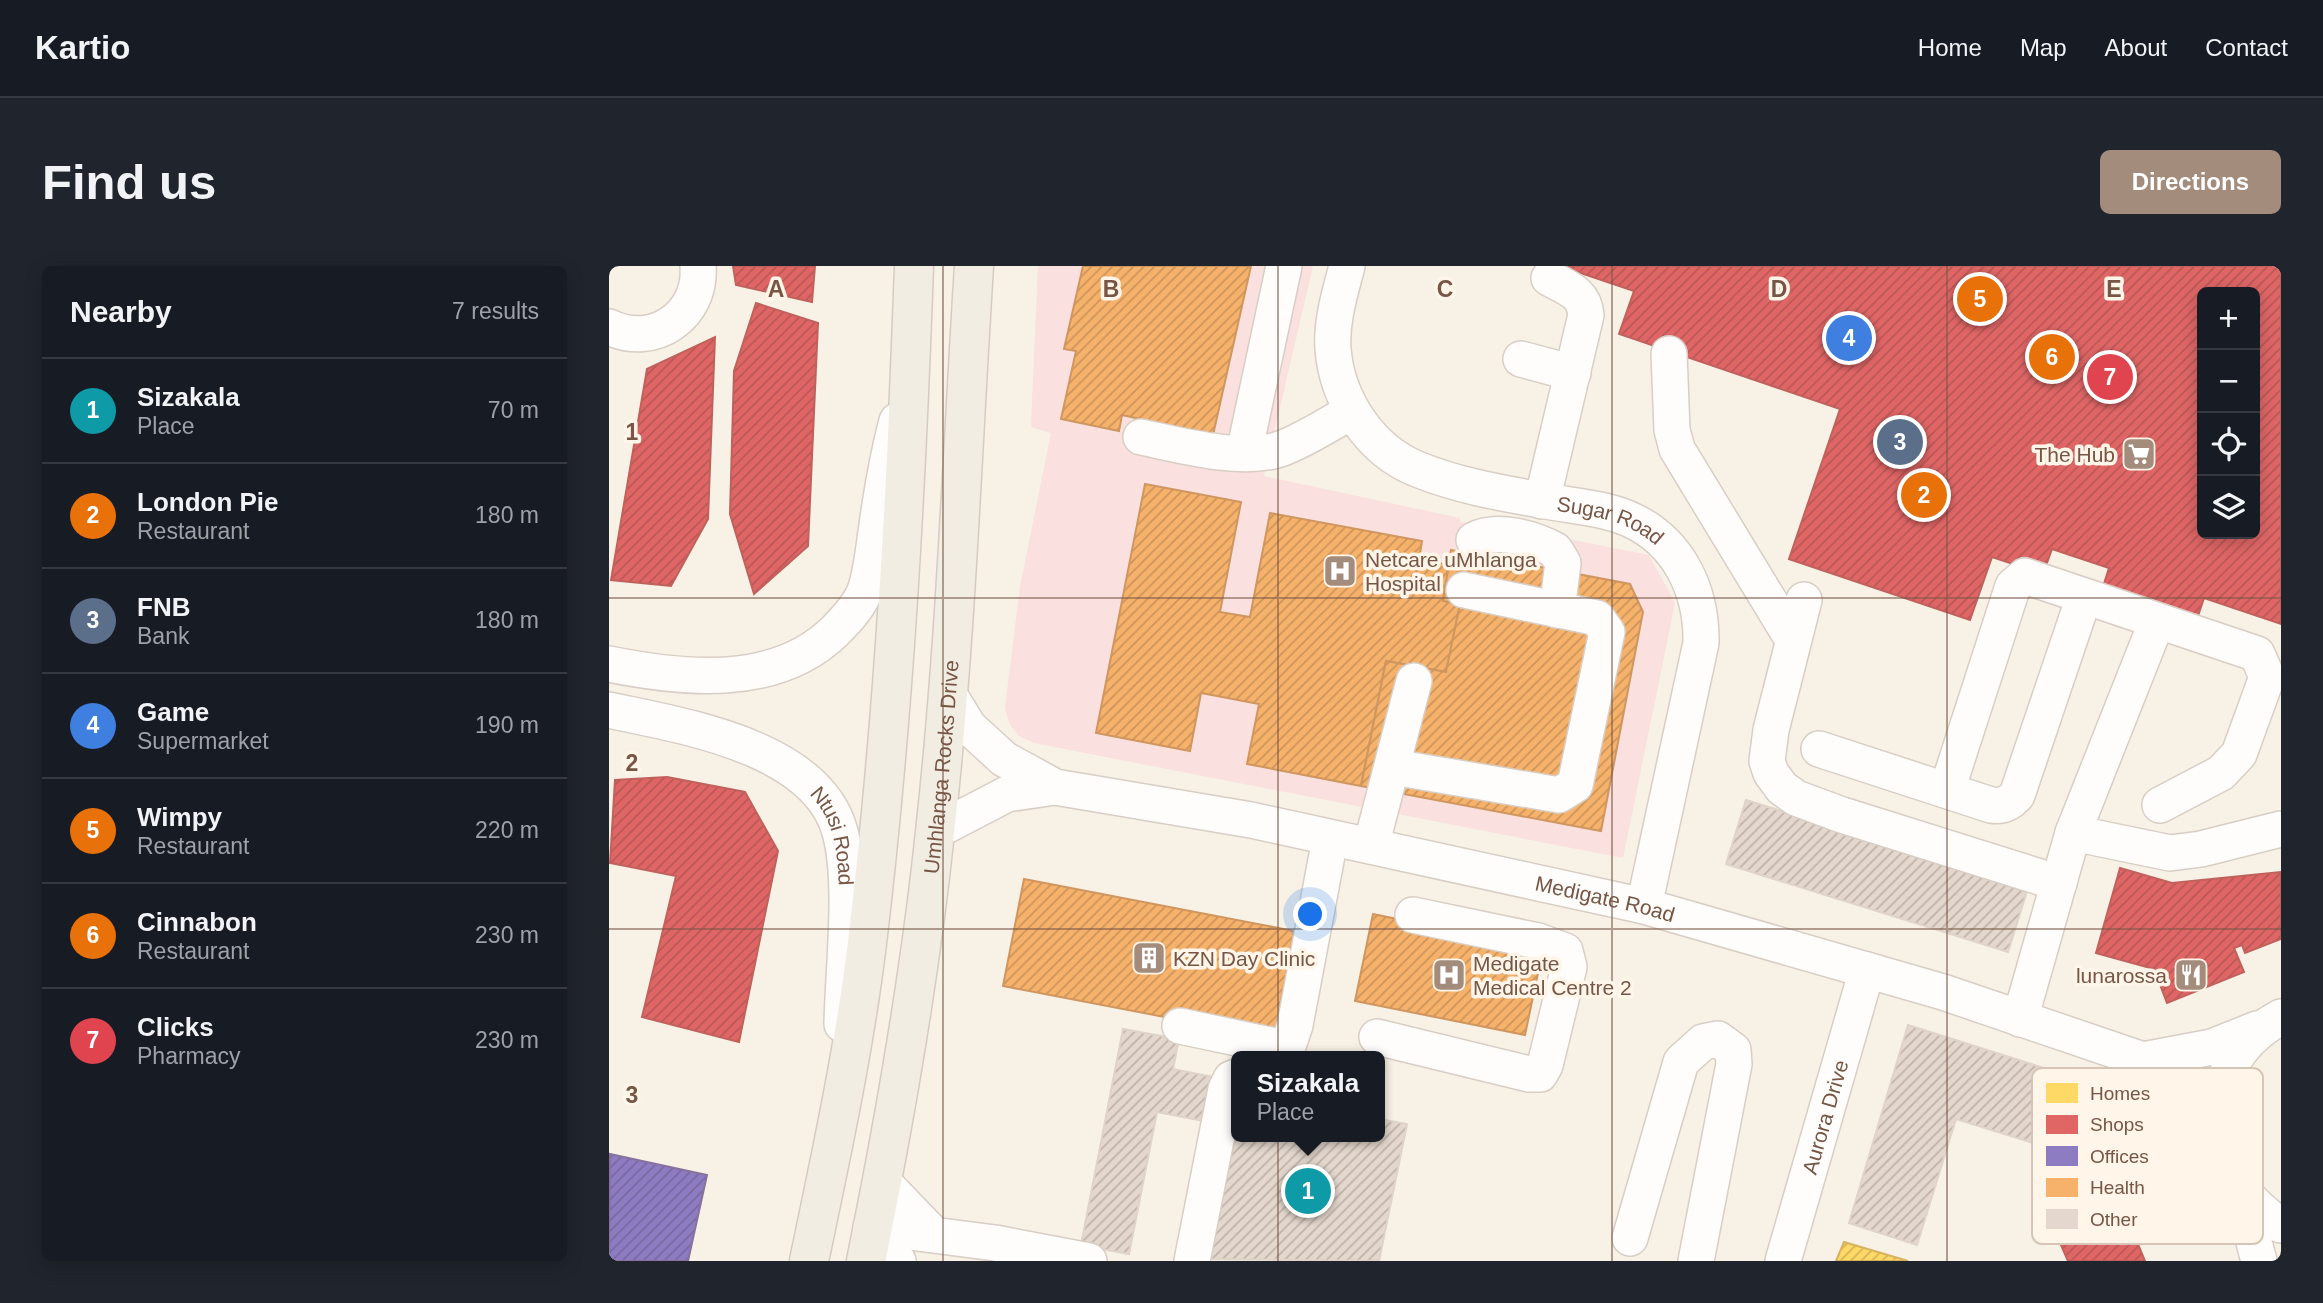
<!DOCTYPE html>
<meta charset="utf-8">
<style>
:root{--surface:#171b24;--page:#20242c;--text:#f1f3f6;--muted:#9ea1a6;--line:#363941;--accent:#a48c7d}
body{margin:0;font-family:Helvetica,sans-serif;background:var(--page);color:var(--text)}
.controls{position:absolute;right:21px;top:21px;display:grid;overflow:hidden;border-radius:10px;box-shadow:0 4px 18px #0003}
.controls button{width:63px;height:63px;display:grid;place-items:center;padding:0;border:0;border-bottom:2px solid var(--line);background:var(--surface);color:var(--text);font:35px sans-serif}
.you{position:absolute;left:702px;top:649px;width:24px;height:24px;margin:-18px;border:5px solid #fff;border-radius:50%;background:#1a73e8;box-shadow:0 0 0 10px #1a73e833}
.badge{display:grid;place-items:center;width:46px;height:46px;border-radius:50%;background:var(--accent);color:#fff;font-size:23px;font-weight:700}
.pin{position:absolute;translate:-50% -50%;border:4px solid #fff;box-shadow:0 2px 7px #0006}
.popup{position:absolute;left:622px;top:785px;width:154px;height:91px;box-sizing:border-box;display:grid;place-content:center;border-radius:10px;background:var(--surface);filter:drop-shadow(0 2px 5px #0005);font-size:23px;white-space:nowrap;color:var(--muted)}
.popup b{font-size:26px;color:var(--text)}
.popup::after{content:'';position:absolute;left:50%;top:100%;margin-left:-14px;border:14px solid transparent;border-top-color:var(--surface)}
.list{margin:0;padding:0;list-style:none}
h2{display:flex;justify-content:space-between;align-items:center;height:91px;margin:0;padding:0 28px;font-size:30px}
h2 small{font-size:23px;font-weight:400;color:var(--muted)}
.list li{display:grid;grid-template-columns:46px 1fr auto;gap:21px;align-items:center;box-sizing:border-box;height:105px;padding:0 28px;border-top:2px solid var(--line)}
.list b{display:block;font-size:26px;white-space:nowrap}
.list p{margin:0;font-size:23px;white-space:nowrap;color:var(--muted)}
.list em{font-size:23px;font-style:normal;color:var(--muted)}
.icon{flex:none;width:38px;height:38px;fill:none;stroke:currentColor;stroke-width:2;stroke-linecap:round;stroke-linejoin:round}
.map{position:relative;flex:none;width:1672px;height:995px;overflow:hidden;border-radius:10px}
header{display:flex;align-items:center;gap:42px;box-sizing:border-box;height:98px;padding:0 35px;background:var(--surface);border-bottom:2px solid var(--line)}
header strong{font-size:33px}
nav{display:flex;gap:38px;margin-inline-start:auto;font-size:24px}
.intro{display:flex;align-items:center;justify-content:space-between;box-sizing:border-box;height:168px;padding:0 42px}
h1{margin:0;font-size:49px}
.button{padding:18px 32px;border-radius:10px;background:var(--accent);color:#fff;font-size:24px;font-weight:700}
main{display:flex;gap:42px;padding:0 42px}
aside{flex:1;background:var(--surface);border-radius:10px;box-shadow:0 4px 18px #0003}
.map>svg:first-child{display:block}
.medical{fill:#fae0de}
.homes{fill:url(#homes-hatch);stroke:#d6b25c;stroke-width:2}
.shops{fill:url(#shops-hatch);stroke:#c0615c;stroke-width:2;fill-rule:evenodd}
.offices{fill:url(#offices-hatch);stroke:#87719d;stroke-width:2}
.health{fill:url(#health-hatch);stroke:#d09660;stroke-width:2}
.building{fill:url(#building-hatch);stroke:#e0d3c8;stroke-width:2}
.lines{fill:none;stroke-linecap:round;stroke-linejoin:round}
.minor-casing{stroke:#d8cec5;stroke-width:38}
.major-casing{stroke:#d6cbc3;stroke-width:41}
.minor{stroke:#fefdfb;stroke-width:35}
.major{stroke:#f2ede3;stroke-width:38}
.grid{fill:none;stroke:#775645;stroke-width:2;stroke-opacity:0.55}
.labels{text-anchor:middle;dominant-baseline:central;stroke-width:7;stroke-linejoin:round;paint-order:stroke}
.poi-label{font-size:21px;fill:#775645;stroke:#fff5e8;text-anchor:start}
.street-label{font-size:21px;fill:#775645;stroke:#fff5e8}
.key{fill:#fff5e8;stroke:#d6c5b7;stroke-width:2}
.key-label{font-size:19px;fill:#775645}
.grid-label{font-size:23px;text-anchor:middle;font-weight:bold;fill:#775645;stroke:#fff5e8;stroke-width:7;stroke-linejoin:round;paint-order:stroke}
</style>
<header>
<strong>Kartio</strong>
<nav><a>Home</a><a>Map</a><a>About</a><a>Contact</a></nav>
</header>
<div class="intro"><h1>Find us</h1><a class="button">Directions</a></div>
<main>
<aside>
<h2>Nearby<small>7 results</small></h2>
<ul class="list">
<li><span class="badge" style="background:#0f9aa8">1</span><div><b>Sizakala</b><p>Place</p></div><em>70 m</em></li>
<li><span class="badge" style="background:#e8710a">2</span><div><b>London Pie</b><p>Restaurant</p></div><em>180 m</em></li>
<li><span class="badge" style="background:#5c6f8a">3</span><div><b>FNB</b><p>Bank</p></div><em>180 m</em></li>
<li><span class="badge" style="background:#3f7fe0">4</span><div><b>Game</b><p>Supermarket</p></div><em>190 m</em></li>
<li><span class="badge" style="background:#e8710a">5</span><div><b>Wimpy</b><p>Restaurant</p></div><em>220 m</em></li>
<li><span class="badge" style="background:#e8710a">6</span><div><b>Cinnabon</b><p>Restaurant</p></div><em>230 m</em></li>
<li><span class="badge" style="background:#e0444e">7</span><div><b>Clicks</b><p>Pharmacy</p></div><em>230 m</em></li>
</ul>
</aside>
<div class="map">
<svg width="1672" height="995" viewBox="0 0 1672 995">
<defs>
<pattern id="homes-hatch" width="6" height="6" patternUnits="userSpaceOnUse" patternTransform="scale(1.75)"><rect width="6" height="6" fill="#ffd966"/><path d="M-1 1l2-2M0 6l6-6M5 7l2-2" fill="none" stroke="#d3b356"/></pattern>
<pattern id="shops-hatch" width="6" height="6" patternUnits="userSpaceOnUse" patternTransform="scale(1.75)"><rect width="6" height="6" fill="#e06666"/><path d="M-1 1l2-2M0 6l6-6M5 7l2-2" fill="none" stroke="#ba5756"/></pattern>
<pattern id="offices-hatch" width="6" height="6" patternUnits="userSpaceOnUse" patternTransform="scale(1.75)"><rect width="6" height="6" fill="#8e7cc3"/><path d="M-1 1l2-2M0 6l6-6M5 7l2-2" fill="none" stroke="#7968a0"/></pattern>
<pattern id="health-hatch" width="6" height="6" patternUnits="userSpaceOnUse" patternTransform="scale(1.75)"><rect width="6" height="6" fill="#f6b26b"/><path d="M-1 1l2-2M0 6l6-6M5 7l2-2" fill="none" stroke="#cc945a"/></pattern>
<pattern id="building-hatch" width="6" height="6" patternUnits="userSpaceOnUse" patternTransform="scale(1.75)"><rect width="6" height="6" fill="#e4d8ce"/><path d="M-1 1l2-2M0 6l6-6M5 7l2-2" fill="none" stroke="#beb2a9"/></pattern>
</defs>
<rect width="100%" height="100%" fill="#f7f1e6"/>
<polygon class="medical" points="429,0 704,0 655,210 851,252 851,256 861,258 944,270 1040,289 1066,337 1014,592 425,477 410,470 401,459 396,442 411,321 442,167 422,161"/>
<polygon class="homes" points="1235,976 1299,995 1227,995"/>
<g class="shops">
<polygon points="124,0 206,0 203,36 127,19"/>
<path d="M 951,0 L 1672,0 L 1672,358 L 1595,332 L 1586,359 L 1492,327 L 1500,302 L 1443,283 L 1434,308 L 1383,291 L 1361,354 L 1180,293 L 1231,143 L 1010,68 L 1025,25 ZM 1593,26 L 1646,26 L 1646,268 L 1593,268 Z"/>
<polygon points="147,37 209,57 199,280 145,328 121,248 125,105"/>
<polygon points="106,71 99,253 62,320 2,314 38,103"/>
<polygon points="58,511 136,526 169,585 130,776 33,751 67,610 1,597 6,514"/>
<polygon points="1511,602 1563,617 1672,606 1672,673 1636,687 1633,679 1625,682 1635,706 1558,737 1545,703 1487,687"/>
<polygon points="1459,803 1507,816 1501,879 1507,925 1536,995 1459,995 1448,970 1430,893"/>
</g>
<polygon class="offices" points="1,888 98,909 79,995 0,995"/>
<g class="health">
<polygon points="474,0 642,0 604,169 513,149 510,165 452,153 467,85 455,83"/>
<polygon points="536,218 632,236 611,346 641,351 661,247 813,275 810,294 841,299 834,335 851,338 837,406 777,395 752,520 638,498 650,438 592,427 581,485 487,467"/>
<polygon points="842,284 1021,318 1034,346 992,565 752,520 777,395 837,406 851,338 834,335"/>
<polygon points="415,613 685,665 665,772 394,720"/>
<polygon points="764,648 934,683 916,769 746,735"/>
</g>
<g class="building">
<polygon points="1137,534 1419,622 1399,686 1117,598"/>
<polygon points="1299,759 1457,809 1434,880 1347,853 1308,979 1240,957"/>
<polygon points="514,763 570,773 564,803 604,811 595,855 548,846 520,988 472,979"/>
<polygon points="771,853 798,858 770,995 599,993 627,855 627,871 771,871"/>
</g>
<g class="lines">
<defs>
<g id="minor">
<path id="s1" d="M 738,0 C 731,27 722,55 724,83 C 728,134 761,184 808,203 C 847,219 891,227 932,234 C 961,240 992,241 1020,253 C 1070,275 1093,325 1092,377 L 1035,640"/>
<path d="M 0,61 C 45,83 93,49 89,0"/>
<polyline points="1060,88 1063,164 1068,183 1184,374"/>
<polyline points="912,93 964,107"/>
<path d="M 532,171 C 570,179 634,196 671,183 C 696,174 720,158 743,145"/>
<polyline points="635,187 675,0"/>
<path d="M 933,235 L 977,49 C 975,26 958,22 940,12"/>
<path d="M 865,274 C 888,262 924,272 946,284 L 954,297 L 948,344"/>
<polyline points="1195,334 1162,464 1158,495 1162,507 1173,522 1187,532 1233,549 1450,617"/>
<path d="M 0,398 C 74,413 167,423 226,365 C 238,353 252,338 257,322 C 263,303 265,279 268,259 C 273,224 279,189 288,155"/>
<path id="s2" d="M 339,427 L 360,461 L 395,493 L 446,521 L 642,554 L 1035,640 L 1334,726 L 1534,794 L 1565,824 L 1611,879"/>
<path id="s3" d="M 0,444 C 73,460 208,480 231,566 C 245,616 234,704 233,758"/>
<path d="M 1210,483 L 1382,539 C 1393,541 1401,537 1408,529 L 1475,331"/>
<polyline points="784,501 950,529 966,519 998,366 988,352 855,324"/>
<polyline points="1338,524 1404,320 1416,310 1648,388 1658,411 1630,488 1612,507 1551,539"/>
<polyline points="327,565 398,528 446,521"/>
<polyline points="1464,567 1561,587 1592,583 1672,563"/>
<polyline points="762,580 805,415"/>
<path d="M 1672,751 C 1584,798 1592,910 1672,959"/>
<polyline points="1411,753 1464,567 1548,355"/>
<polyline points="571,760 671,781 679,780 686,759 721,573"/>
<polyline points="768,771 920,808 931,808 936,799 960,701 956,685 929,675 804,649"/>
<polyline points="1534,794 1603,781 1648,763"/>
<polyline points="272,914 324,968"/>
<polyline points="1632,927 1650,995"/>
<polyline points="262,961 386,977 480,995"/>
<polyline points="1021,972 1072,796 1094,776 1109,773 1124,784 1125,798 1087,995"/>
<polyline points="258,989 289,995"/>
<polyline points="583,995 617,823 622,813 627,811"/>
<path id="s4" d="M 1174,995 L 1258,704"/>
</g>
<g id="major">
<path d="M 200,995 C 222,890 245,784 258,677 C 285,452 297,226 305,0"/>
<path id="s5" d="M 257,995 C 286,853 311,710 326,566 C 347,378 353,188 365,0"/>
</g>
</defs>
<use href="#minor" class="minor-casing"/>
<use href="#major" class="major-casing"/>
<use href="#minor" class="minor"/>
<use href="#major" class="major"/>
</g>
<path class="grid" d="M 334,0 L 334,995M 669,0 L 669,995M 1003,0 L 1003,995M 1338,0 L 1338,995M 0,332 L 1672,332M 0,663 L 1672,663"/>
<defs>
<symbol id="supermarket-square" viewBox="-11 -11 22 22"><rect x="-9" y="-9" width="18" height="18" rx="4" fill="#a48c7d" stroke="#fff5e8"/><path d="M-6-5.5h2.5l.6 2H6L4.5 2H-2.5L-4.4-4H-6ZM-1.5 3.2a1.3 1.3 0 1 0 .1 0ZM3 3.2a1.3 1.3 0 1 0 .1 0Z" fill="#fff"/></symbol>
<symbol id="hospital-square" viewBox="-11 -11 22 22"><rect x="-9" y="-9" width="18" height="18" rx="4" fill="#a48c7d" stroke="#fff5e8"/><path d="M-5-5h3v3.5h4V-5h3V5h-3V1.5h-4V5h-3Z" fill="#fff"/></symbol>
<symbol id="building-square" viewBox="-11 -11 22 22"><rect x="-9" y="-9" width="18" height="18" rx="4" fill="#a48c7d" stroke="#fff5e8"/><path d="M-4-6H4V6H1V3H-1V6H-4ZM-2.5-4.3h1.7v1.8h-1.7ZM.8-4.3h1.7v1.8H.8ZM-2.5-1h1.7V.8h-1.7ZM.8-1h1.7V.8H.8Z" fill="#fff"/></symbol>
<symbol id="restaurant-square" viewBox="-11 -11 22 22"><rect x="-9" y="-9" width="18" height="18" rx="4" fill="#a48c7d" stroke="#fff5e8"/><path d="M-5-6h1v4h1v-4h1v4h1v-4h1v5L-1.5 .5V6h-2V.5L-5-1ZM5-6V6H3V1.5H1.5Q1.5-4 5-6Z" fill="#fff"/></symbol>
</defs>
<g fill-rule="evenodd">
<use href="#supermarket-square" x="1511" y="169" width="38" height="38"/>
<use href="#hospital-square" x="712" y="286" width="38" height="38"/>
<use href="#building-square" x="521" y="673" width="38" height="38"/>
<use href="#hospital-square" x="821" y="690" width="38" height="38"/>
<use href="#restaurant-square" x="1563" y="690" width="38" height="38"/>
</g>
<g class="labels">
<g class="poi-label">
<text x="1506" y="188" text-anchor="end">The Hub</text>
<text x="756" y="293">Netcare uMhlanga<tspan x="756" dy="24">Hospital</tspan></text>
<text x="564" y="692">KZN Day Clinic</text>
<text x="864" y="697">Medigate<tspan x="864" dy="24">Medical Centre 2</tspan></text>
<text x="1558" y="709" text-anchor="end">lunarossa</text>
</g>
<g class="street-label">
<text stroke="none"><textPath href="#s1" startOffset="439">Sugar Road</textPath></text>
<text stroke="none"><textPath href="#s5" startOffset="500">Umhlanga Rocks Drive</textPath></text>
<text stroke="none"><textPath href="#s3" startOffset="276">Ntusi Road</textPath></text>
<text stroke="none"><textPath href="#s2" startOffset="707">Medigate Road</textPath></text>
<text stroke="none"><textPath href="#s4" startOffset="150">Aurora Drive</textPath></text>
</g>
</g>
<rect x="1423" y="802" width="231" height="176" rx="10" class="key"/>
<rect x="1437" y="817" width="32" height="20" fill="#ffd966"/>
<rect x="1437" y="849" width="32" height="19" fill="#e06666"/>
<rect x="1437" y="880" width="32" height="20" fill="#8e7cc3"/>
<rect x="1437" y="912" width="32" height="19" fill="#f6b26b"/>
<rect x="1437" y="943" width="32" height="20" fill="#e4d8ce"/>
<g class="key-label">
<text x="1481" y="834">Homes</text>
<text x="1481" y="865">Shops</text>
<text x="1481" y="897">Offices</text>
<text x="1481" y="928">Health</text>
<text x="1481" y="960">Other</text>
</g>
<g class="grid-label">
<text x="167" y="31">A</text>
<text x="502" y="31">B</text>
<text x="836" y="31">C</text>
<text x="1170" y="31">D</text>
<text x="1505" y="31">E</text>
<text x="23" y="174">1</text>
<text x="23" y="505">2</text>
<text x="23" y="837">3</text>
</g>
</svg>
<div class="controls">
<button>+</button>
<button>−</button>
<button><svg class="icon" aria-label="locate" viewBox="0 0 24 24"><circle cx="12" cy="12" r="6"/><path d="M12 2v4M12 18v4M2 12h4M18 12h4"/></svg></button>
<button><svg class="icon" aria-label="layers" viewBox="0 0 24 24"><path d="M12 4l9 5-9 5-9-5zM3 14l9 5 9-5"/></svg></button>
</div>
<div class="you"></div>
<div class="pin badge" style="left:699px;top:925px;background:#0f9aa8">1</div>
<div class="popup"><b>Sizakala</b>Place</div>
<div class="pin badge" style="left:1315px;top:229px;background:#e8710a">2</div>
<div class="pin badge" style="left:1291px;top:176px;background:#5c6f8a">3</div>
<div class="pin badge" style="left:1240px;top:72px;background:#3f7fe0">4</div>
<div class="pin badge" style="left:1371px;top:33px;background:#e8710a">5</div>
<div class="pin badge" style="left:1443px;top:91px;background:#e8710a">6</div>
<div class="pin badge" style="left:1501px;top:111px;background:#e0444e">7</div>
</div>
</main>
